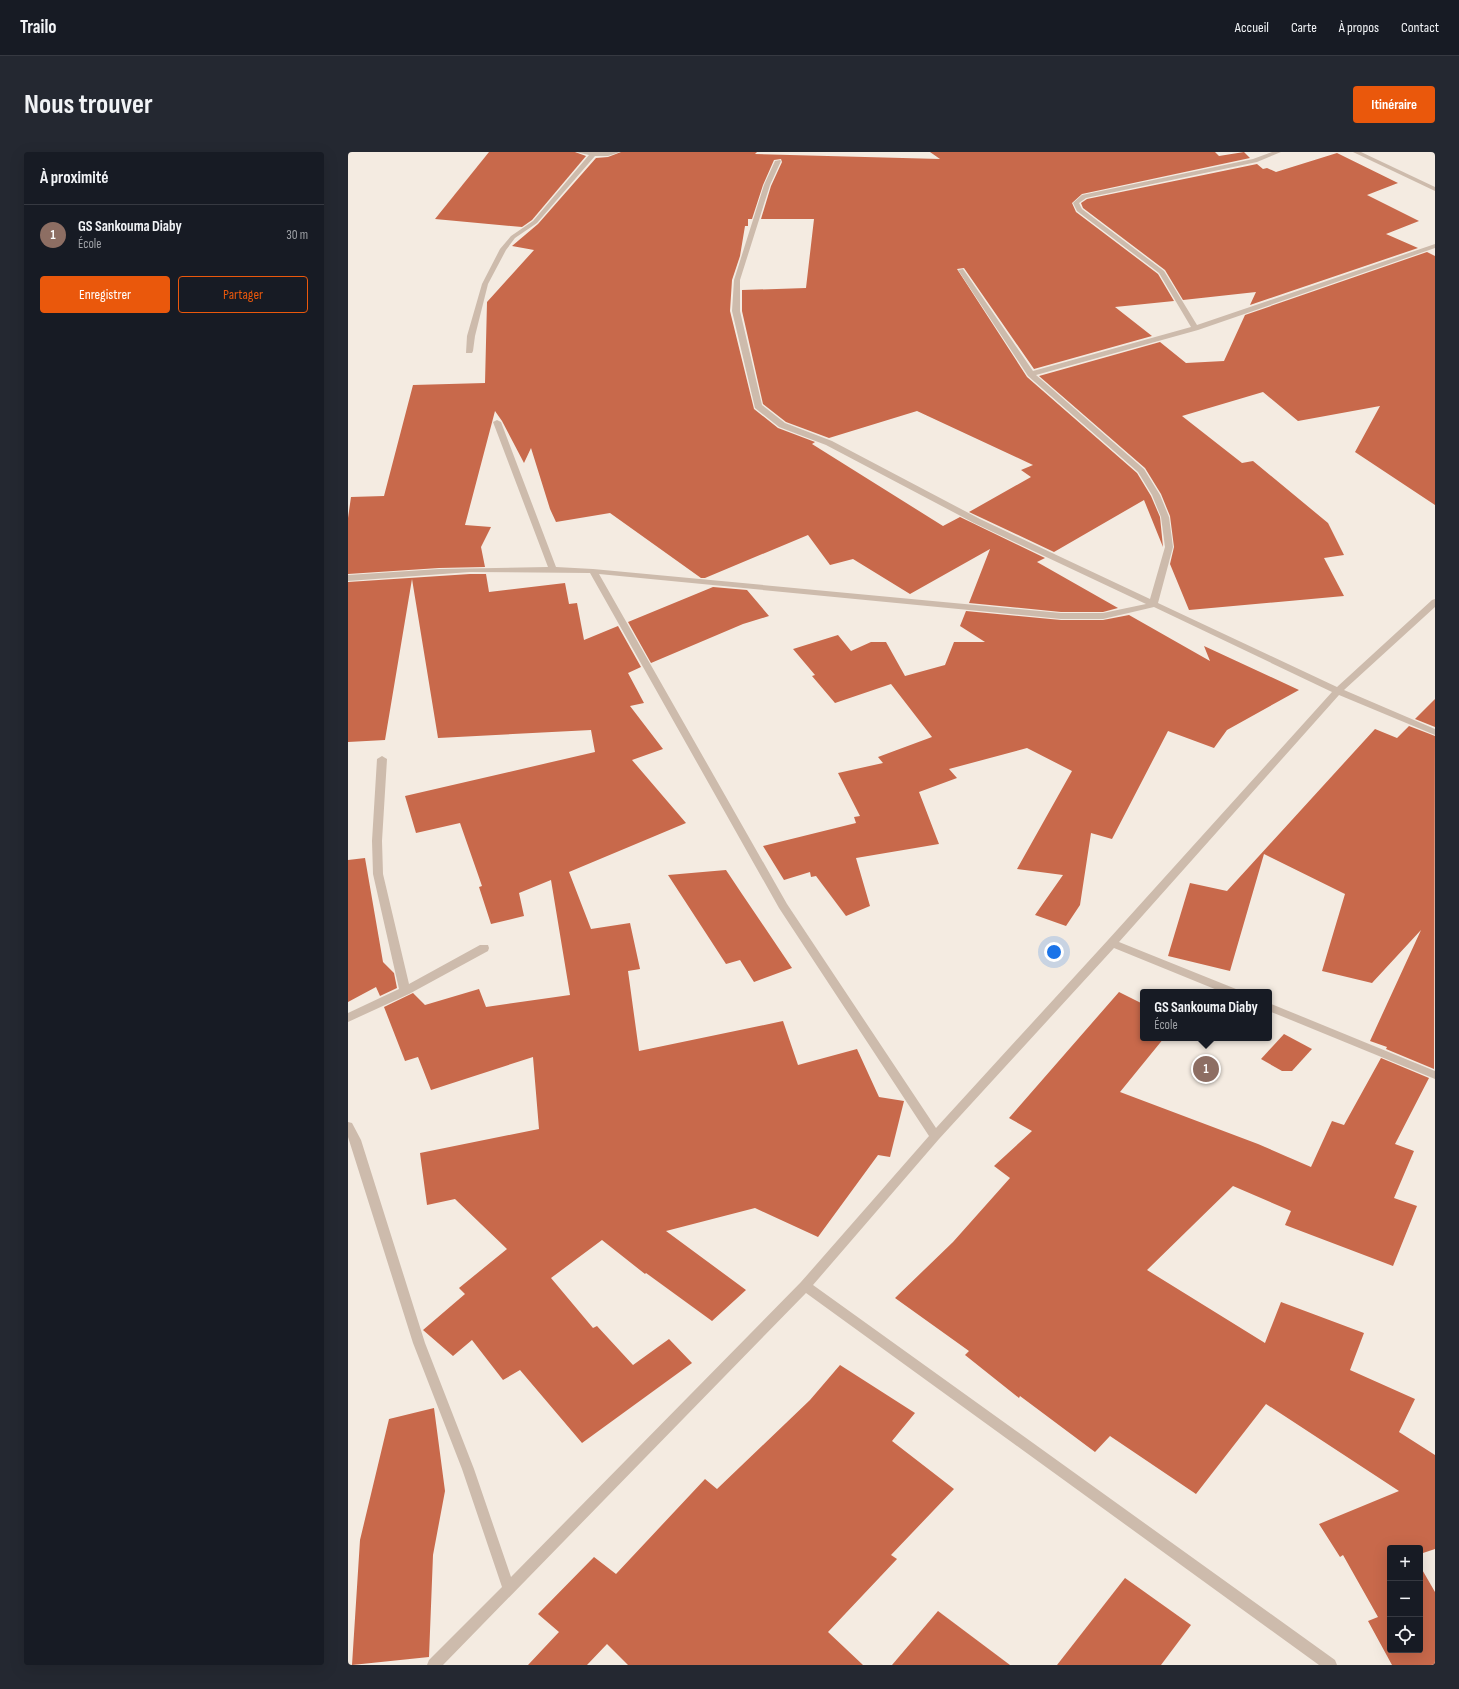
<!DOCTYPE html>
<html lang="fr">
<meta charset="utf-8">
<style>
:root{--surface:#171b24;--page:#242831;--text:#f1f3f6;--muted:#9ea1a6;--line:#363941;--accent:#ea580c}
body{margin:0;font-family:"Sofia Sans Condensed",sans-serif;background:var(--page);color:var(--text)}
.controls{position:absolute;right:12px;bottom:12px;display:grid;overflow:hidden;border-radius:4px;box-shadow:0 4px 16px #0002}
.controls button{width:36px;height:36px;display:grid;place-items:center;padding:0;border:0;border-bottom:1px solid var(--line);background:var(--surface);color:var(--text);font:20px sans-serif}
.you{position:absolute;left:706px;top:800px;width:14px;height:14px;margin:-10px;border:3px solid #fff;border-radius:50%;background:#1a73e8;box-shadow:0 0 0 6px #1a73e833}
.badge{display:grid;place-items:center;width:26px;height:26px;border-radius:50%;background:var(--accent);color:#fff;font-size:13px;font-weight:700}
.pin{position:absolute;translate:-50% -50%;border:2px solid #fff;box-shadow:0 1px 4px #0006}
.popup{position:absolute;left:792px;top:837px;width:132px;height:52px;box-sizing:border-box;display:grid;place-content:center;border-radius:4px;background:var(--surface);filter:drop-shadow(0 1px 3px #0005);font-size:13px;white-space:nowrap;color:var(--muted)}
.popup b{font-size:15px;color:var(--text)}
.popup::after{content:'';position:absolute;left:50%;top:100%;margin-left:-8px;border:8px solid transparent;border-top-color:var(--surface)}
.list{margin:0;padding:0;list-style:none}
h2{display:flex;justify-content:space-between;align-items:center;height:52px;margin:0;padding:0 16px;font-size:17px}
h2 small{font-size:13px;font-weight:400;color:var(--muted)}
.list li{display:grid;grid-template-columns:26px 1fr auto;gap:12px;align-items:center;box-sizing:border-box;height:60px;padding:0 16px;border-top:1px solid var(--line)}
.list b{display:block;font-size:15px;white-space:nowrap}
.list p{margin:0;font-size:13px;white-space:nowrap;color:var(--muted)}
.list em{font-size:13px;font-style:normal;color:var(--muted)}
.actions{display:flex;gap:8px;padding:12px 16px}
.actions a{flex:1;padding:9px 0;border:1px solid var(--accent);border-radius:4px;text-align:center;font-size:14px;color:var(--accent)}
.actions .main{background:var(--accent);color:#fff}
.icon{flex:none;width:22px;height:22px;fill:none;stroke:currentColor;stroke-width:2;stroke-linecap:round;stroke-linejoin:round}
.map{position:relative;flex:none;width:1087px;height:1513px;overflow:hidden;border-radius:4px}
header{display:flex;align-items:center;gap:24px;box-sizing:border-box;height:56px;padding:0 20px;background:var(--surface);border-bottom:1px solid var(--line)}
header strong{font-size:19px}
nav{display:flex;gap:22px;margin-inline-start:auto;font-size:14px}
.intro{display:flex;align-items:center;justify-content:space-between;box-sizing:border-box;height:96px;padding:0 24px}
h1{margin:0;font-size:28px}
.button{padding:10px 18px;border-radius:4px;background:var(--accent);color:#fff;font-size:14px;font-weight:700}
main{display:flex;gap:24px;padding:0 24px}
aside{flex:1;background:var(--surface);border-radius:4px;box-shadow:0 4px 16px #0002}
.map>svg:first-child{display:block}
.building{fill:#c8694b}
.lines{fill:none;stroke-linecap:round;stroke-linejoin:round}
.service{fill:#cdbbac;fill-rule:evenodd}
.minor{fill:#cdbbac;fill-rule:evenodd}
</style>
<header>
<strong>Trailo</strong>
<nav><a>Accueil</a><a>Carte</a><a>À propos</a><a>Contact</a></nav>
</header>
<div class="intro"><h1>Nous trouver</h1><a class="button">Itinéraire</a></div>
<main>
<aside>
<h2>À proximité<small></small></h2>
<ul class="list">
<li><span class="badge" style="background:#8d6e63">1</span><div><b>GS Sankouma Diaby</b><p>École</p></div><em>30 m</em></li>
</ul>
<div class="actions"><a class="main">Enregistrer</a><a>Partager</a></div>
</aside>
<div class="map">
<svg width="1087" height="1513" viewBox="0 0 1087 1513">
<rect width="100%" height="100%" fill="#f4ebe1"/>
<g class="building">
<polygon points="141,0 227,0 238,4 184,68 174,75 87,67"/>
<polygon points="273,0 409,0 407,2 592,7 582,0 867,0 871,4 896,0 902,6 734,42 724,51 728,60 810,122 826,149 767,155 804,184 686,217 616,116 609,117 679,225 789,321 803,344 812,365 815,395 796,348 706,400 621,360 683,325 673,318 685,313 569,259 481,286 438,270 415,252 394,159 394,138 458,136 466,67 413,67 423,34 434,10 433,7 426,8 415,33 404,67 400,67 400,74 397,74 392,104 384,128 382,159 406,257 430,276 467,290 464,292 595,374 612,365 697,406 689,410 770,456 755,460 713,460 621,451 642,397 562,442 505,407 482,413 460,383 357,426 353,426 262,361 208,370 202,357 183,296 176,311 154,269 147,259 117,373 143,375 133,395 137,415 91,416 0,422 0,366 3,345 36,344 65,233 137,231 139,150 186,98 164,94 190,72 248,6 260,5"/>
<polygon points="989,1 1050,31 1019,43 1071,69 1038,82 1070,96 902,153 908,140 835,148 817,118 735,56 733,51 739,47 909,12 915,17 919,16 928,20"/>
<polygon points="1079,100 1087,104 1087,353 1007,300 1032,254 950,269 915,240 834,264 894,311 905,309 980,371 996,403 976,406 996,444 841,458 822,412 826,395 822,364 813,342 797,316 691,224 812,190 838,211 876,209 897,163"/>
<polygon points="122,422 138,422 141,440 217,431 221,452 229,451 236,488 270,474 293,515 280,521 296,551 282,554 315,597 284,608 338,671 221,720 243,777 282,771 292,817 280,819 291,899 435,869 450,913 509,897 531,945 556,949 542,1005 530,1003 470,1085 407,1056 318,1079 398,1138 364,1169 298,1121 297,1122 254,1088 203,1126 245,1176 249,1174 285,1213 321,1187 344,1211 234,1291 172,1218 155,1228 124,1188 105,1204 75,1178 117,1142 111,1136 159,1097 107,1047 79,1053 72,1001 191,977 185,905 83,938 70,905 57,909 36,855 65,841 77,853 131,837 138,855 222,843 203,728 171,741 176,764 143,772 131,735 134,734 112,671 68,681 57,644 247,600 243,578 90,586 64,427 37,588 0,590 0,430"/>
<polygon points="365,435 399,438 421,464 395,472 303,511 280,470"/>
<polygon points="618,459 713,468 755,468 781,463 862,509 856,494 951,538 879,578 866,596 820,579 764,687 743,681 732,753 718,774 687,763 715,723 669,717 724,619 679,596 601,617 609,626 571,640 591,692 508,706 522,754 498,764 468,724 463,725 462,720 436,728 415,694 508,671 506,665 512,664 490,621 535,611 530,605 584,585 543,532 487,551 464,524 467,523 445,497 490,483 503,499 523,490 538,490 557,524 597,513 606,490 637,490 612,474"/>
<polygon points="1087,547 1087,575 1067,567"/>
<polygon points="1061,574 1087,584 1086,917 1038,897 1039,895 1022,889 1073,778 1024,831 974,819 997,742 916,702 882,819 820,804 842,731 879,739 1027,577 1049,586"/>
<polygon points="17,706 35,810 46,821 49,836 32,844 28,835 0,850 0,708"/>
<polygon points="378,718 394,742 444,816 406,830 392,808 378,812 320,723"/>
<polygon points="771,840 795,852 795,886 816,886 772,940 910,992 963,1015 984,969 996,973 1033,906 1081,926 1047,992 1066,999 1046,1046 1069,1054 1045,1114 937,1073 943,1059 885,1034 799,1118 917,1191 933,1150 1016,1181 1002,1218 1067,1247 1051,1280 1087,1303 1087,1397 1072,1402 1072,1396 1042,1396 1042,1498 1072,1498 1072,1414 1087,1440 1087,1513 1044,1513 1020,1469 1030,1465 995,1403 992,1405 971,1372 1051,1339 918,1252 848,1342 762,1284 747,1300 672,1244 671,1246 617,1203 621,1199 547,1146 605,1090 662,1026 646,1014 684,979 661,966"/>
<polygon points="936,882 964,897 944,919 934,919 913,907"/>
<polygon points="492,1213 567,1261 544,1289 606,1337 543,1403 549,1407 480,1480 515,1513 280,1513 259,1492 239,1513 180,1513 211,1480 190,1462 246,1405 268,1422 357,1327 369,1337 462,1248"/>
<polygon points="86,1256 97,1339 85,1403 81,1505 4,1513 12,1388 41,1267"/>
<polygon points="777,1426 843,1473 813,1513 709,1513"/>
<polygon points="590,1459 662,1513 544,1513"/>
</g>
<g class="lines">
<polygon class="service" points="34,604 39,607 34,689 35,722 61,832 132,793 140,793 141,796 140,799 61,842 0,870 0,861 51,837 25,722 24,689 29,607"/>
<g class="minor">
<polygon points="228,0 272,0 260,4 247,4 189,71 167,86 158,98 140,132 127,184 125,199 124,201 118,201 119,184 134,132 152,97 163,84 185,69 241,3"/>
<path d="M 924,0 L 933,0 L 909,10 L 738,46 L 731,51 L 734,57 L 816,119 L 849,173 L 1087,92 L 1087,96 L 850,178 L 688,223 L 796,317 L 812,343 L 821,365 L 825,395 L 810,451 L 989,535 L 1084,448 L 1087,447 L 1087,455 L 996,538 L 1087,577 L 1087,583 L 991,543 L 771,790 L 888,837 L 889,840 L 874,840 L 766,796 L 591,987 L 465,1133 L 987,1508 L 989,1513 L 971,1513 L 458,1141 L 95,1513 L 79,1513 L 81,1508 L 154,1435 L 114,1317 L 65,1191 L 0,985 L 0,970 L 4,971 L 13,988 L 77,1191 L 126,1317 L 163,1425 L 453,1130 L 581,984 L 431,756 L 242,421 L 122,420 L 0,429 L 0,423 L 91,417 L 200,415 L 145,270 L 149,268 L 153,270 L 208,415 L 245,417 L 713,461 L 755,461 L 798,452 L 626,371 L 478,293 L 431,275 L 407,256 L 384,159 L 386,128 L 416,33 L 427,9 L 432,8 L 433,9 L 422,33 L 392,128 L 392,159 L 414,253 L 437,271 L 484,289 L 632,367 L 802,447 L 817,395 L 813,365 L 804,343 L 790,320 L 680,224 L 610,118 L 615,117 L 685,219 L 843,175 L 811,121 L 729,59 L 725,51 L 734,43 L 905,7 ZM 251,422 L 713,467 L 755,467 L 806,455 L 984,540 L 760,788 L 588,976 L 439,752 Z"/>
<polygon points="1005,0 1013,0 1087,35 1087,39"/>
<polygon points="921,851 1087,919 1087,927 921,859"/>
</g>
</g>
</svg>
<div class="controls">
<button>+</button>
<button>−</button>
<button><svg class="icon" aria-label="locate" viewBox="0 0 24 24"><circle cx="12" cy="12" r="6"/><path d="M12 2v4M12 18v4M2 12h4M18 12h4"/></svg></button>
</div>
<div class="you"></div>
<div class="pin badge" style="left:858px;top:917px;background:#8d6e63">1</div>
<div class="popup"><b>GS Sankouma Diaby</b>École</div>
</div>
</main>
